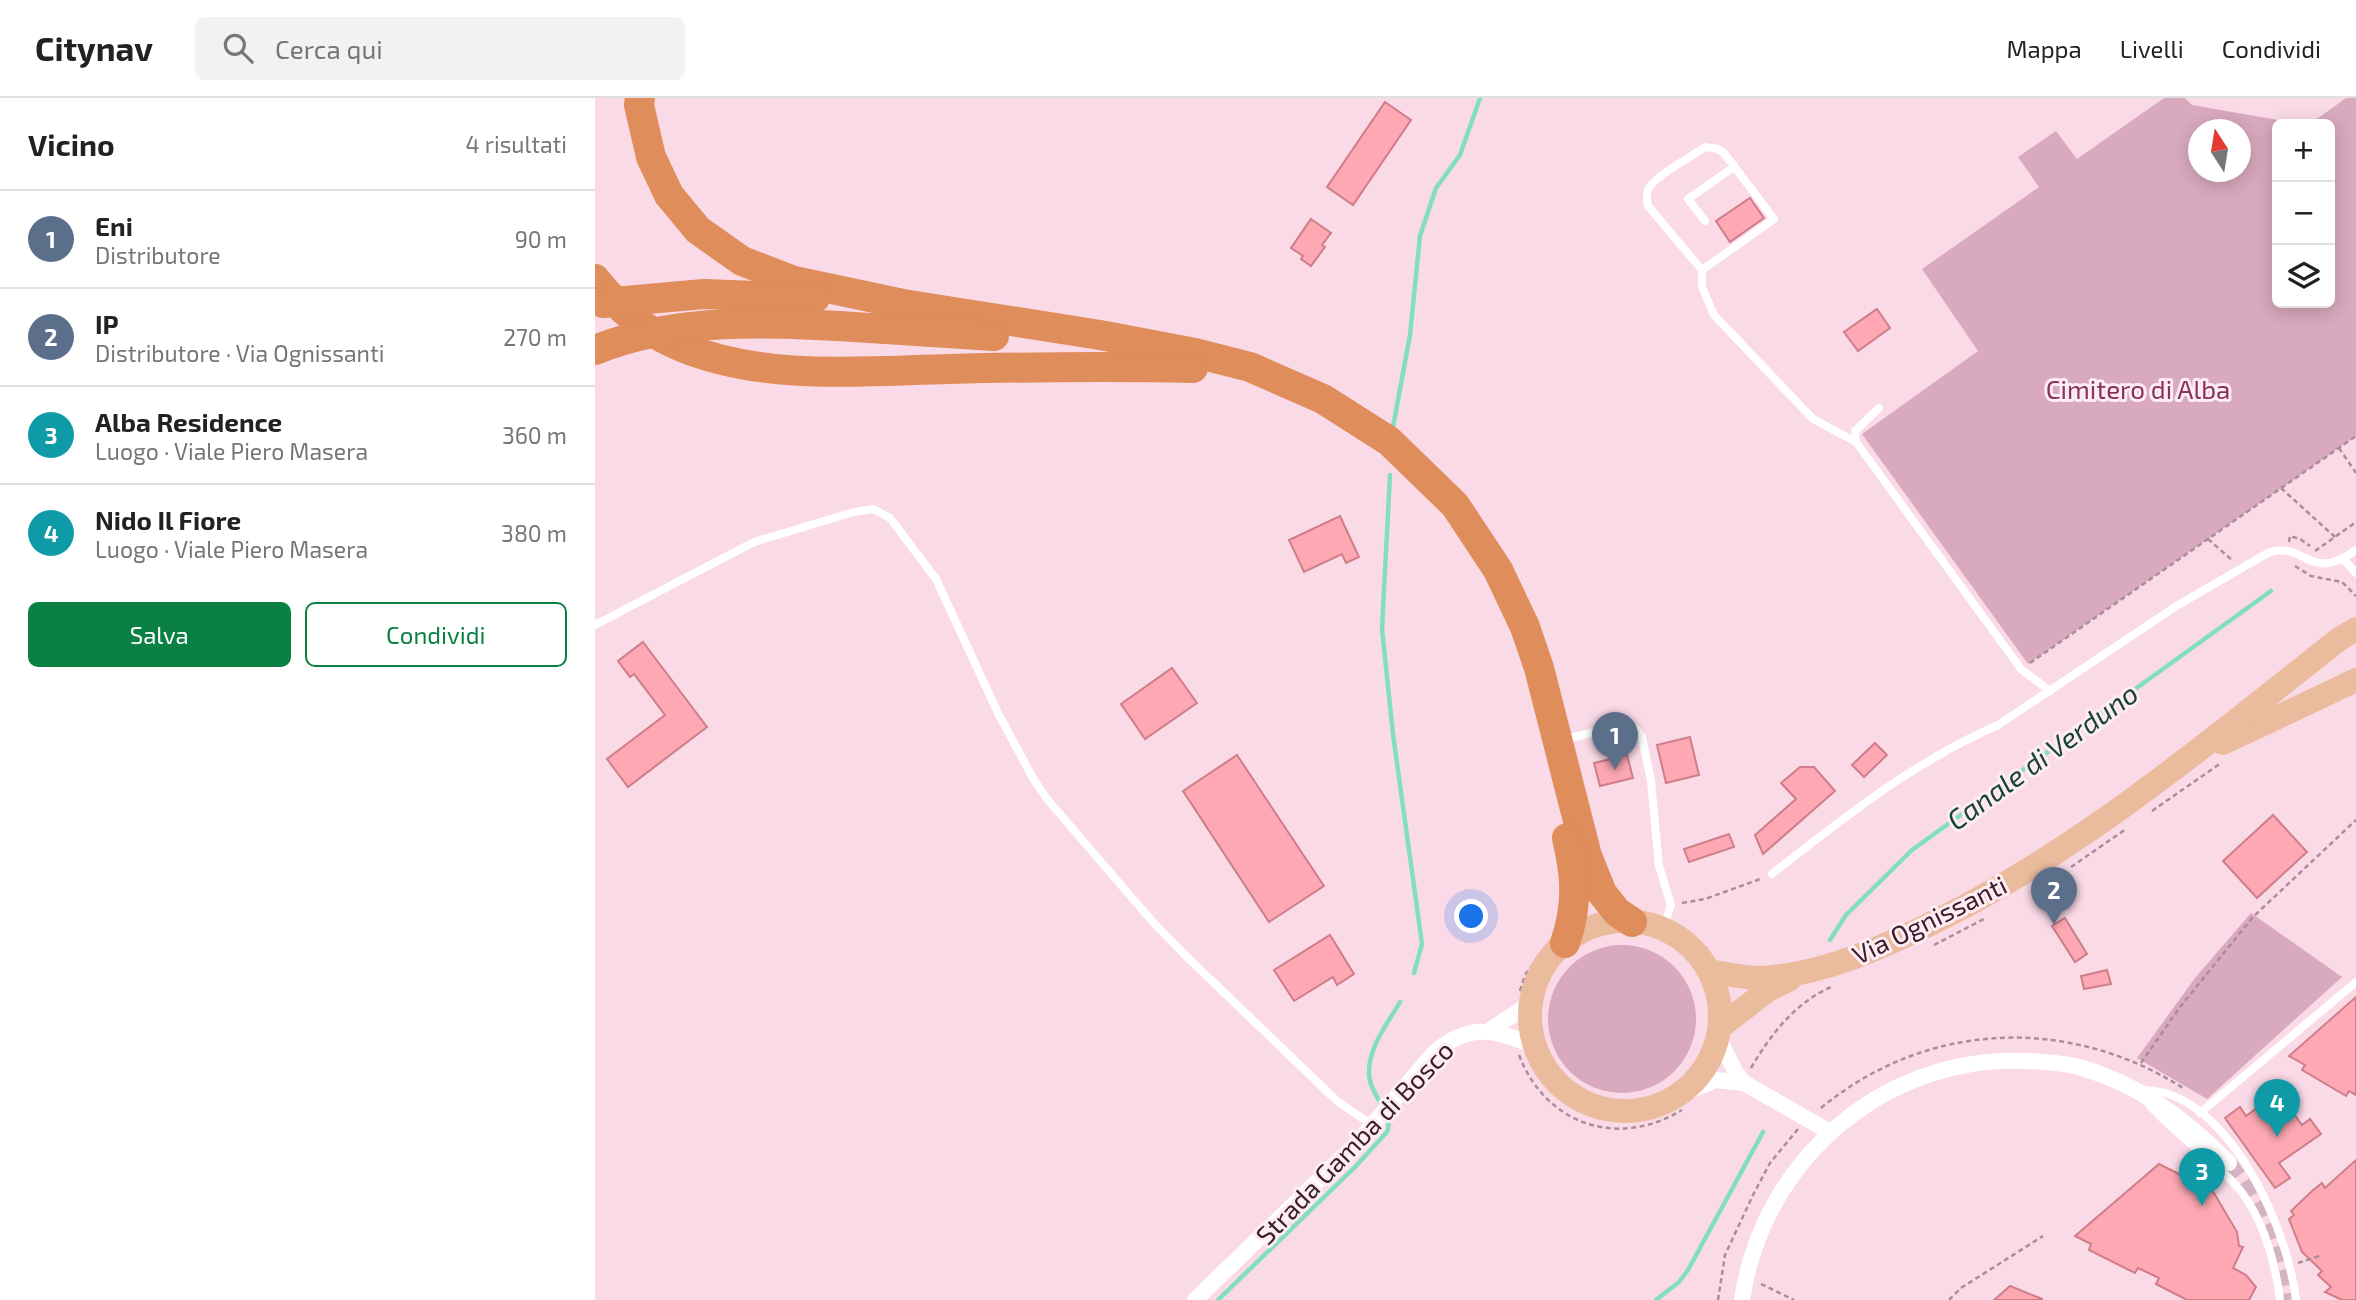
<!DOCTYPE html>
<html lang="it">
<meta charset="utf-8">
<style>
:root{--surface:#fff;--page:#f2f2f2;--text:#222;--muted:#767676;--line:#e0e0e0;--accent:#0b8043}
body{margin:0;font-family:"Exo 2",sans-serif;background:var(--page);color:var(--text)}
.controls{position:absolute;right:21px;top:21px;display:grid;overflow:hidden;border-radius:10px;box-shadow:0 4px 18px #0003}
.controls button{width:63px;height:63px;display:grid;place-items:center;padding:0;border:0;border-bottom:2px solid var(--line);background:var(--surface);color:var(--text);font:35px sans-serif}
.compass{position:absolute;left:1593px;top:21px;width:63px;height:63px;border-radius:50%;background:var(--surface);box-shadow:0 4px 18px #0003;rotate:348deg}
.you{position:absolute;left:877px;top:819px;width:24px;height:24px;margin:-18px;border:5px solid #fff;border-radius:50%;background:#1a73e8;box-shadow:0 0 0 10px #1a73e833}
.badge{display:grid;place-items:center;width:46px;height:46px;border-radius:50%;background:var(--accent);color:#fff;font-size:23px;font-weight:700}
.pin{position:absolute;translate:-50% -58px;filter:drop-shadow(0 2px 4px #0008)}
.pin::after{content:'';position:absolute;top:37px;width:24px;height:21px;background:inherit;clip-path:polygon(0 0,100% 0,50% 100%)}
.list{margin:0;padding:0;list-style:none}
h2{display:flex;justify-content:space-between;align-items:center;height:91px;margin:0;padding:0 28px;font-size:30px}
h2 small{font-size:23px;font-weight:400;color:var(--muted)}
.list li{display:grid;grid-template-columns:46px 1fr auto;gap:21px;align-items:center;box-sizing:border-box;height:98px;padding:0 28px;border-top:2px solid var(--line)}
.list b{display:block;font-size:26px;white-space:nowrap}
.list p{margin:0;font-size:23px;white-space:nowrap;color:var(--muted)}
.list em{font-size:23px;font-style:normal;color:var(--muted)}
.actions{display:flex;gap:14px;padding:21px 28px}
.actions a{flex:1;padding:16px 0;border:2px solid var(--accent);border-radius:10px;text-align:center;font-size:24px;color:var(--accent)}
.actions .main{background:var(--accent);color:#fff}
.icon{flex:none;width:38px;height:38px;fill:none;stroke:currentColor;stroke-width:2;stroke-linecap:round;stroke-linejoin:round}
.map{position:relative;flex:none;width:1761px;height:1202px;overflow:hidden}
header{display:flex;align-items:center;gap:42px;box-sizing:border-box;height:98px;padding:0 35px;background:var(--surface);border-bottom:2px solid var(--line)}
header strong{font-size:33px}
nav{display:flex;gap:38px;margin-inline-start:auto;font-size:24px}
.search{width:490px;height:63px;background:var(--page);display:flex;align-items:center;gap:18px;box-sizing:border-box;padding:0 24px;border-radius:10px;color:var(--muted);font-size:26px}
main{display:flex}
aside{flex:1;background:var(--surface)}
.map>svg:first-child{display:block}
.green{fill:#d9a9bd;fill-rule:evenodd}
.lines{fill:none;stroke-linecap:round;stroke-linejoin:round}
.stream{stroke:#83dec1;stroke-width:4.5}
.building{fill:#fda8b3;stroke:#ce7e89;stroke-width:2}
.street-tunnel{stroke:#d4b4c2;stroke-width:16;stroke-dasharray:16 8;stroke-linecap:butt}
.path{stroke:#ab8c99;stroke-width:2.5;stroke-dasharray:5 3.5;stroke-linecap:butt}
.lane{stroke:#fff;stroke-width:8}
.street{stroke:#fff;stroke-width:16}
.primary{stroke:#ebbb9d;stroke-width:24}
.highway{stroke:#de8d5b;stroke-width:30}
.labels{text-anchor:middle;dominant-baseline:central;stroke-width:6;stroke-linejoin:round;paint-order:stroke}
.park-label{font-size:26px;fill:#88325f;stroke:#fdecf3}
.street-label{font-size:26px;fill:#391c29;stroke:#fdecf3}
.water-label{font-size:28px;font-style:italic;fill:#194236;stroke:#fdecf3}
</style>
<header>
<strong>Citynav</strong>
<div class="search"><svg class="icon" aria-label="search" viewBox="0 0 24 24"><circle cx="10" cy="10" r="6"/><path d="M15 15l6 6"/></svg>Cerca qui</div>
<nav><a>Mappa</a><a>Livelli</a><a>Condividi</a></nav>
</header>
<main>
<aside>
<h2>Vicino<small>4 risultati</small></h2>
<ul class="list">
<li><span class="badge" style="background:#5c6f8a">1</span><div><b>Eni</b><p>Distributore</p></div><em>90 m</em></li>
<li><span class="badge" style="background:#5c6f8a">2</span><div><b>IP</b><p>Distributore · Via Ognissanti</p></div><em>270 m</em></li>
<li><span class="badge" style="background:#0f9aa8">3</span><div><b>Alba Residence</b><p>Luogo · Viale Piero Masera</p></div><em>360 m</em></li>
<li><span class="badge" style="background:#0f9aa8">4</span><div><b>Nido Il Fiore</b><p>Luogo · Viale Piero Masera</p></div><em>380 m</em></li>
</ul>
<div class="actions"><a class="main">Salva</a><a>Condividi</a></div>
</aside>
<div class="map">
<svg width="1761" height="1202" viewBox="0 0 1761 1202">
<rect width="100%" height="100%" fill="#fbdae8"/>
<g class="green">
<path d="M 1569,0 L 1590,0 L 1597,7 L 1706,26 L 1682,26 L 1682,205 L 1735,205 L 1735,26 L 1715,26 L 1751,0 L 1761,0 L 1761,338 L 1433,566 L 1267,336 L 1383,253 L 1327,171 L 1444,89 L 1423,59 L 1461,33 L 1482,61 ZM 1604,32 L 1646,32 L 1646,74 L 1604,74 Z"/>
<polygon points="1656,815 1747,879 1612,1001 1542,960 1600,880"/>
<circle cx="1027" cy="921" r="74"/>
</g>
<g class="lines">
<g class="stream">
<polyline points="798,329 815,237 825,138 841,90 865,57 885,0"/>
<polyline points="795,377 787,531 798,636 827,846 819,875"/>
<polyline points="1235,842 1251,817 1317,752 1676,493"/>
<path d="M 623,1202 L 760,1069 L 792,1034 C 800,1016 773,996 774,974 C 774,948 793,925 805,904"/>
<polyline points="1061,1202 1084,1184 1093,1172 1168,1034"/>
</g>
</g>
<g class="building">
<polygon points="790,4 816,22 758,107 732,89"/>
<polygon points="1155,100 1169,120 1135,144 1121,123"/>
<polygon points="716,121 736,135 727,147 730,149 716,168 706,161 708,158 696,150"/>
<polygon points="1282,211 1295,230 1263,253 1249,234"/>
<polygon points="745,418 764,459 751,465 747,456 709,474 694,442"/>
<polygon points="48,544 112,629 33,689 12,661 70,617 39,576 35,579 23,563"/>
<polygon points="577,570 602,605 550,641 526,606"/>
<polygon points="1095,639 1104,677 1071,685 1062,647"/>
<polygon points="1280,645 1292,657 1269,679 1257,667"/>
<polygon points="642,657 729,788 674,824 588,693"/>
<polygon points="1032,657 1038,680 1005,688 999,665"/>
<polygon points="1205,669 1219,669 1240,693 1168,756 1160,737 1201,701 1186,685"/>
<polygon points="1678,717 1712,754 1662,800 1628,763"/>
<polygon points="1134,736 1139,749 1094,764 1089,751"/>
<polygon points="1470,820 1492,856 1480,864 1457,828"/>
<polygon points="735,837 759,876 742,887 738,879 699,903 679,872"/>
<polygon points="1512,872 1516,886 1489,891 1486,878"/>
<polygon points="1761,899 1761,997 1754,993 1751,998 1707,972 1710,967 1694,958"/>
<polygon points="1692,988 1702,1003 1694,1009 1707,1027 1715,1021 1726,1036 1684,1065 1695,1080 1680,1090 1630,1020 1645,1009 1651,1018"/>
<polygon points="1761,1062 1761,1202 1747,1202 1730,1194 1736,1189 1723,1177 1727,1173 1707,1154 1694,1121 1699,1117 1696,1113 1717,1093 1727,1085 1730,1090"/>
<polygon points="1564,1066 1594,1081 1596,1076 1606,1081 1619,1095 1642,1134 1644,1148 1648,1149 1638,1170 1651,1177 1661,1189 1654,1202 1592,1202 1561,1186 1564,1180 1543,1170 1540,1175 1494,1152 1496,1146 1480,1138"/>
<polygon points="1415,1188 1447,1201 1447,1202 1399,1202"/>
</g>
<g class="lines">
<path class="street-tunnel" d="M 1634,1065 C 1665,1107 1685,1150 1693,1202"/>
<g class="path">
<polyline points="1744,350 1761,375"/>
<polyline points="1686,390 1740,439"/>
<polyline points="1613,441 1637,462"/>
<polyline points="1694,444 1695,438 1705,441 1715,448"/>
<polyline points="1720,453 1761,424"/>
<polyline points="1700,468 1716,478 1747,484 1761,498"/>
<polyline points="1435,565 1761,338"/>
<polyline points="1557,713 1626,665"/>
<polyline points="1476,769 1531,731"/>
<polyline points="1087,805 1110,801 1168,780"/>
<polyline points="1081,828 1115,853"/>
<polyline points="1339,847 1389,821"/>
<polyline points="925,893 930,877 949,851"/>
<path d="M 924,957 C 951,1027 1023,1051 1087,1012"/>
<polyline points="1546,965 1585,909 1658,819 1761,722"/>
<path d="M 1156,970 C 1176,936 1200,905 1236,889"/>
<path d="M 1226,1010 C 1331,923 1473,917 1588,990"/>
<polyline points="1703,1165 1724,1158"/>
<polyline points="1166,1186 1199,1202"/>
<polyline points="1123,1202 1130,1157 1158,1097 1175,1065 1203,1031"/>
<polyline points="1354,1202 1366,1190 1448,1138"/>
</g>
<g class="lane">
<path d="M 1110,49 L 1123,51 L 1129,55 L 1179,121 L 1107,172 L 1053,108 C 1052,103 1051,96 1053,91 C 1061,77 1096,59 1110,49 Z"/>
<polyline points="1110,123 1093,101 1139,69"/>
<polyline points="1107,172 1107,189 1119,217 1218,321 1261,344"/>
<polyline points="1284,310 1260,333 1261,344 1426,571 1455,593"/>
<polyline points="1748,461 1761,475"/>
<polyline points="0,527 159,444 259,414 278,411 295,420 341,481 403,615 439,682 452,701 557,823 591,858 742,1003 777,1027"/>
<polyline points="970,641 1031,627 1041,631 1047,639 1056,683 1064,768 1076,807 1068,831"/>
<path d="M 1177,776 C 1248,720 1320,663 1403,627 L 1583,507 L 1673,455 C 1710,441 1713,487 1761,452"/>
<path d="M 1548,992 C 1555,993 1563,993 1570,995 C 1642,1016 1693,1134 1701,1202"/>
<path d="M 1555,1008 C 1580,1035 1610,1056 1636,1082 C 1666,1112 1680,1161 1685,1202"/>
<polyline points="1605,1015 1761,884"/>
</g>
<g class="street">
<polyline points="895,932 936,905"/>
<polyline points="1123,939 1141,975 1149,985"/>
<polyline points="1084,997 1120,982 1149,985 1235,1034"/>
<path d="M 600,1202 L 763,1044 L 839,955 C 875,924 900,932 940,948"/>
<path d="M 1147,1202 C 1167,1063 1289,956 1432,963 C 1448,964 1468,965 1484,969 C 1544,986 1591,1022 1634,1065"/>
</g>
<g class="primary">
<polyline points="1628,645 1761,582"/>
<circle cx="1030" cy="918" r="95"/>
<path d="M 1114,873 C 1131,876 1148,880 1166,880 C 1222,877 1277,854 1327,830 C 1480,757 1611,646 1743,542 L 1761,531"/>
<polyline points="1125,929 1173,892 1195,881"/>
</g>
<g class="highway">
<polyline points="45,0 44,7 56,59 74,97 103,132 147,163 199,183 308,206 505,237 600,255 655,269 728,301 794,343 860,407 903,472 930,529 944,570 992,758 1007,795 1022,814 1037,824"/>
<path d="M 0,181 C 23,210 52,235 87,249 C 170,283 267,273 354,271 C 435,269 516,268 598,270"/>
<polyline points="8,205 109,196 220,200"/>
<path d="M 0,252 C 81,219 174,224 259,229 C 306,232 352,235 399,238"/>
<path d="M 970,845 C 983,807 981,778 972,740"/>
</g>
</g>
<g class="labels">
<g class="park-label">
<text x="1543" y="290">Cimitero di Alba</text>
</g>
<g class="street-label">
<text transform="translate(1334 821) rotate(-26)">Via Ognissanti</text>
<text transform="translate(759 1044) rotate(-46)">Strada Gamba di Bosco</text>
</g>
<g class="water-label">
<text transform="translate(1447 658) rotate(-36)">Canale di Verduno</text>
</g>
</g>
</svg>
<div class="controls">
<button>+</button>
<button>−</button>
<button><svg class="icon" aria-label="layers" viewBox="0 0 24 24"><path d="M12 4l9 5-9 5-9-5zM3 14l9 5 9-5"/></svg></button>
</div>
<svg class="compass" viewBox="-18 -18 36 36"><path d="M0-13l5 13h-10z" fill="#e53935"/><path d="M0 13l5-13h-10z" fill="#767676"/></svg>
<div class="you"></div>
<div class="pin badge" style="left:1020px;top:672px;background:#5c6f8a">1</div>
<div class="pin badge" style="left:1459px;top:827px;background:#5c6f8a">2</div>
<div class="pin badge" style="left:1607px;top:1108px;background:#0f9aa8">3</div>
<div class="pin badge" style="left:1682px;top:1039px;background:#0f9aa8">4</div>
</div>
</main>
